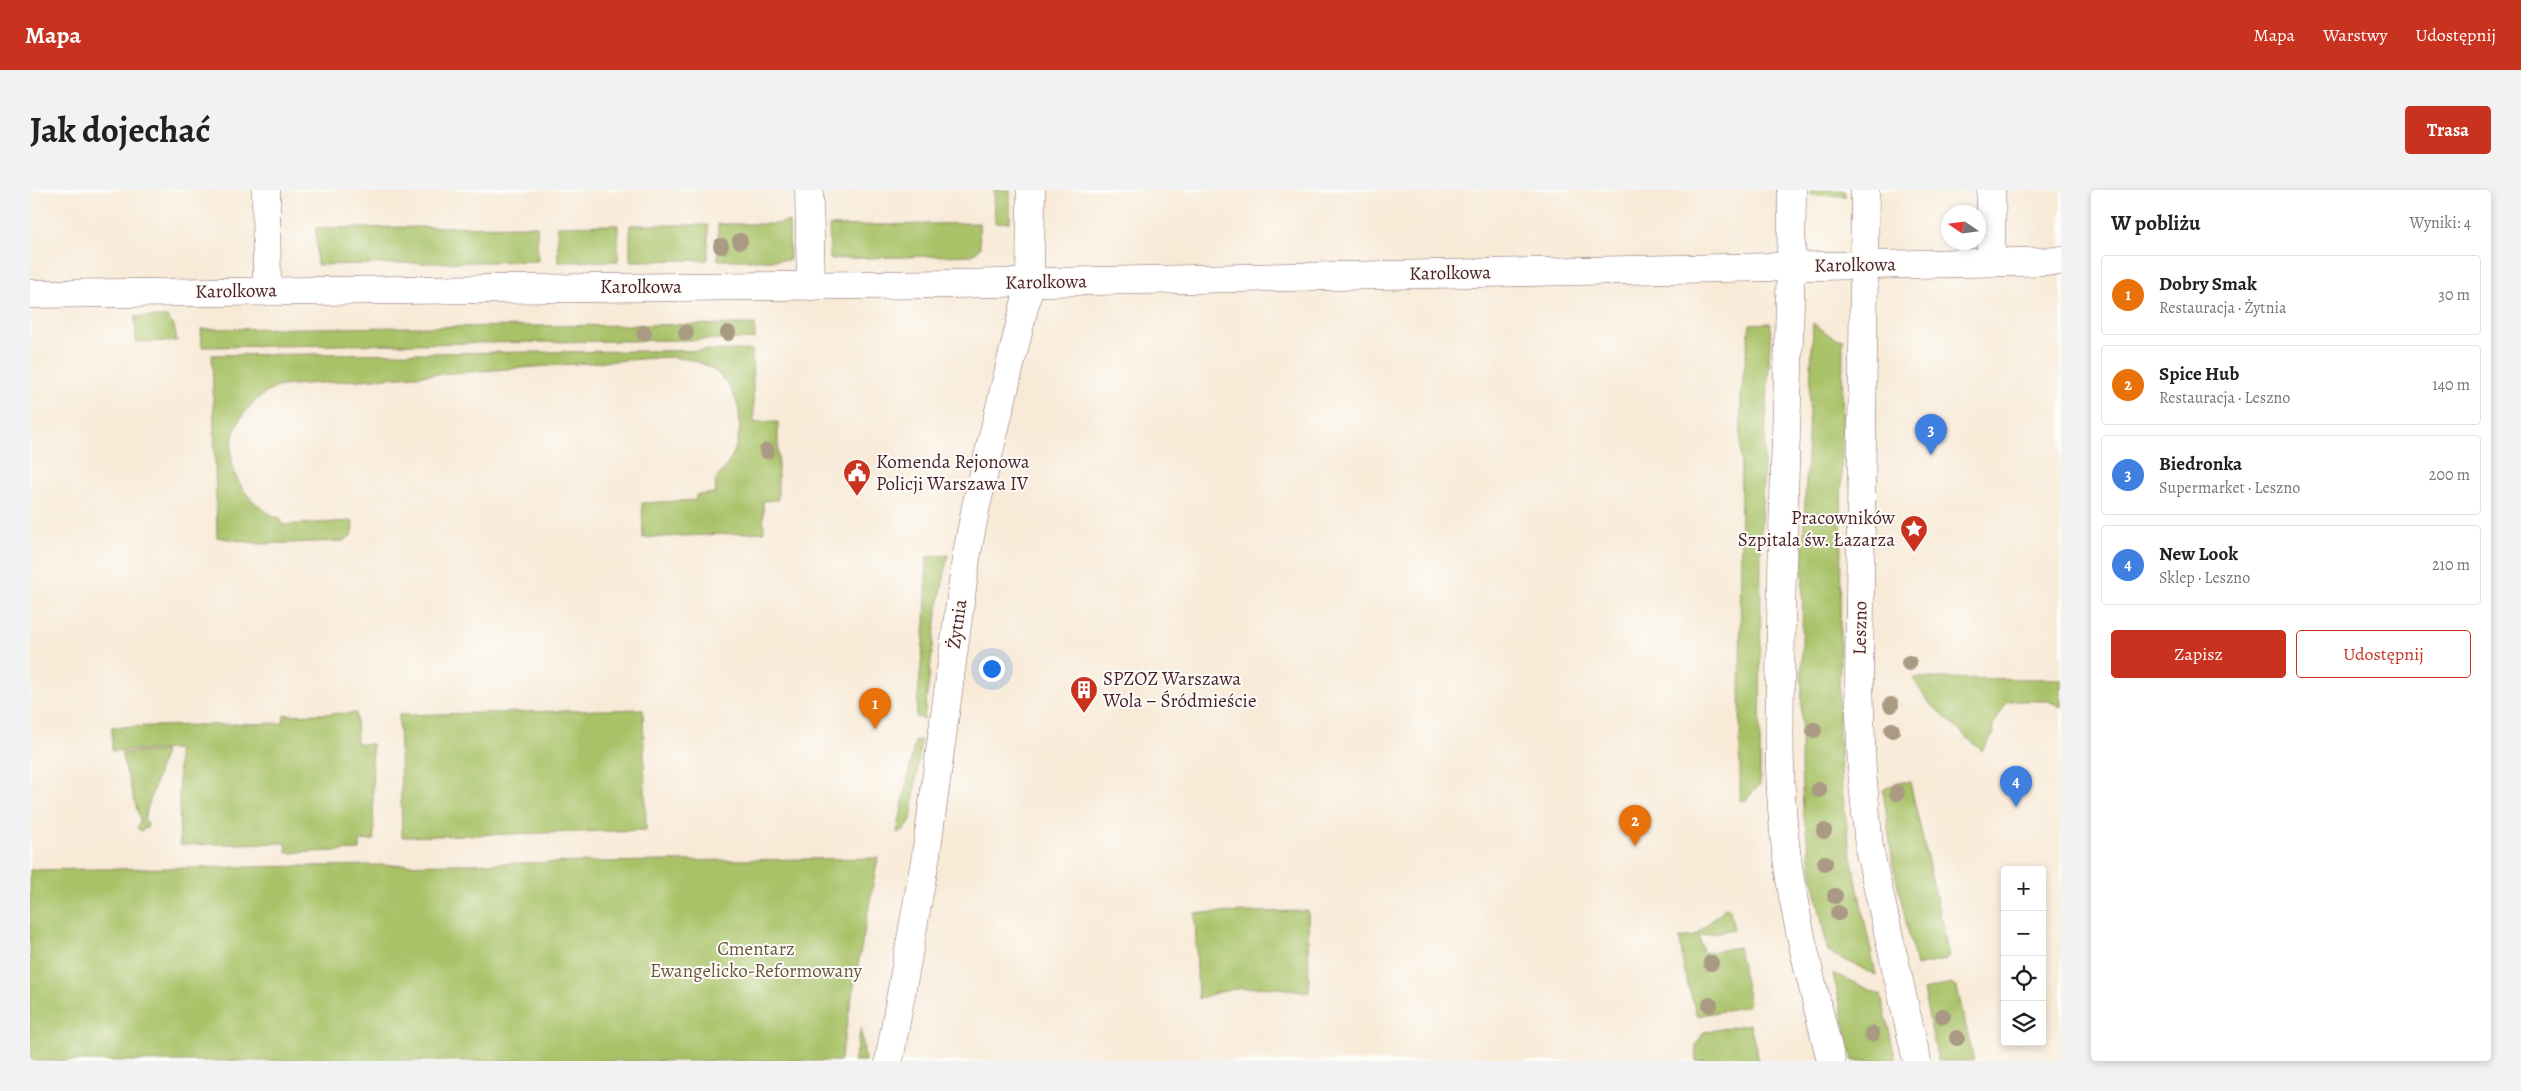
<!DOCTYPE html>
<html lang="pl">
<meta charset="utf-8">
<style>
:root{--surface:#fff;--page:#f2f2f2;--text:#202124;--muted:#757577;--line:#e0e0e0;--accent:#c8321e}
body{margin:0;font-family:Alegreya,serif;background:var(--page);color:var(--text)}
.controls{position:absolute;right:15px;bottom:15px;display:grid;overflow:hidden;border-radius:5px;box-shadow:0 2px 8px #0003}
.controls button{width:45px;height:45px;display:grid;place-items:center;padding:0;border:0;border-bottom:1px solid var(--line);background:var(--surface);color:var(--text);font:25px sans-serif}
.compass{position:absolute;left:1911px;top:15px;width:45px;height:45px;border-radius:50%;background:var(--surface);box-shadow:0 2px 8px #0003;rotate:283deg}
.you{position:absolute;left:961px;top:478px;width:18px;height:18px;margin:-12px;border:4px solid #fff;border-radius:50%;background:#1a73e8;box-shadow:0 0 0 8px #1a73e833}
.badge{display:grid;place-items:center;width:32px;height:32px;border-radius:50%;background:var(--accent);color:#fff;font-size:16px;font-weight:700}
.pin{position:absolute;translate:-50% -41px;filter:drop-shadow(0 1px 2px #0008)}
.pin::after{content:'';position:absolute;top:26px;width:18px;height:15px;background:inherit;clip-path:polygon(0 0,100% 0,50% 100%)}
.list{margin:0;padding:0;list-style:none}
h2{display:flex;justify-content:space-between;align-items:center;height:65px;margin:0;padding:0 20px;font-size:21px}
h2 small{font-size:16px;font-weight:400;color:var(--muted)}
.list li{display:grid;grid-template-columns:32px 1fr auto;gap:15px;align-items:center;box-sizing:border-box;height:80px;margin:0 10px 10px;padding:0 10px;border:1px solid var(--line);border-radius:5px}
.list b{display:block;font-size:19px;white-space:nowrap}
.list p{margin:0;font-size:16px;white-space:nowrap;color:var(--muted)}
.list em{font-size:16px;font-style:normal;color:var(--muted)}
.actions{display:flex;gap:10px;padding:15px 20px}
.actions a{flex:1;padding:11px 0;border:1px solid var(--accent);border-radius:5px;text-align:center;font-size:18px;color:var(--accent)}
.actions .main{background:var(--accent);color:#fff}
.icon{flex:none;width:28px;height:28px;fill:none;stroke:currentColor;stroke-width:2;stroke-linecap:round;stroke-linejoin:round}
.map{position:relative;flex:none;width:2031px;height:871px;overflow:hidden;border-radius:5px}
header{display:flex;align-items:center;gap:30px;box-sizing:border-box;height:70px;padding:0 25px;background:var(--accent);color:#fff}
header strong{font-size:24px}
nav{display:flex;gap:28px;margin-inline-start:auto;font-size:18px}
.intro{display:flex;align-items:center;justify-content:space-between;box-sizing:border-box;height:120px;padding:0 30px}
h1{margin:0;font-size:35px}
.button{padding:12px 22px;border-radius:5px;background:var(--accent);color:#fff;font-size:18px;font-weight:700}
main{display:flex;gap:30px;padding:0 30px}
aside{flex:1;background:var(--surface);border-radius:5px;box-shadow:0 2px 8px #0003}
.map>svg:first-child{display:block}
.green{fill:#a9c267;stroke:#7a7049}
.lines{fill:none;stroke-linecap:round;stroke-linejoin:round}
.minor-casing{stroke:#876667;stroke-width:29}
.major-casing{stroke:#876667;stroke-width:29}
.minor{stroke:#fff;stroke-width:28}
.major{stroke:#fff;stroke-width:28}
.tree{fill:#aa9a84}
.labels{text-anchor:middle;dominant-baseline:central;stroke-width:4;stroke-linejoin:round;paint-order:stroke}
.street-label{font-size:19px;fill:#4a1f2b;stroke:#fdfcf7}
.poi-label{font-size:19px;fill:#4a1f2b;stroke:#fdfcf7;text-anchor:start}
.park-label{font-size:19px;fill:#6b5840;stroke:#fdfcf7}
</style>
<header>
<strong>Mapa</strong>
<nav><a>Mapa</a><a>Warstwy</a><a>Udostępnij</a></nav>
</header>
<div class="intro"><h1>Jak dojechać</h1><a class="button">Trasa</a></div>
<main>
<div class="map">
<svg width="2031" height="871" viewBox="0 0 2031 871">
<rect width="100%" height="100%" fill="#fdfcf7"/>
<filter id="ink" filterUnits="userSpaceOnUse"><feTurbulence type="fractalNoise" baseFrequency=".02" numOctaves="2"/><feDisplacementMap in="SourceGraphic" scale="10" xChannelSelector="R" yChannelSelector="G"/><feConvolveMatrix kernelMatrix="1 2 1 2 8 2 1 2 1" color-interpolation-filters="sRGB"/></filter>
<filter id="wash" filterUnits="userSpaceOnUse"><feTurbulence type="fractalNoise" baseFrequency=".0096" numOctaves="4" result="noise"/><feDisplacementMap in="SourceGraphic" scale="20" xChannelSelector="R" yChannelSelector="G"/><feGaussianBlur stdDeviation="1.12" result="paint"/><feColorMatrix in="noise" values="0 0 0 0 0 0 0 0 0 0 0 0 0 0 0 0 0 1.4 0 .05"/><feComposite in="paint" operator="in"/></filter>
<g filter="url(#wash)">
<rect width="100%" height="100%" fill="#f8ead7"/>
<g class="green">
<polygon points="964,0 980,0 980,32 965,33"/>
<polygon points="1781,0 1815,0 1815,6 1781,5"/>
<polygon points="759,31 760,70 688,70 688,34 747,34"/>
<polygon points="949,33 950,58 942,65 800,69 799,36"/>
<polygon points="588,35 588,71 528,72 527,36"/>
<polygon points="600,35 678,35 678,70 600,71"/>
<polygon points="507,36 508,71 287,75 286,38"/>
<polygon points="105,127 137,127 144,136 147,151 106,152"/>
<polygon points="1741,133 1731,333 1730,594 1716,610 1710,611 1711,204 1720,134"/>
<polygon points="1783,133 1805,149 1813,149 1809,541 1812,599 1820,661 1846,785 1798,762 1782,684 1773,619 1771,577 1773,356"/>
<polygon points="725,134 725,149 172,157 171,139"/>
<path d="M 722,160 L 724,232 L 748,232 L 748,310 L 733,311 L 734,342 L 613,348 L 612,313 L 666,310 L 666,305 L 686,303 L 685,290 C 720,255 720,196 671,173 C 660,169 649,168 638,167 L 250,196 C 184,223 186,302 251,329 L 252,335 L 323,331 L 322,345 L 314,351 L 230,354 L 187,347 L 182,165 Z"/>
<polygon points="918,365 907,423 894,529 886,527 895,433 897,367"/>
<polygon points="1883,488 2031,489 2031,517 2018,511 1977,511 1962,538 1964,544 1952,561 1897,511"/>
<polygon points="613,519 616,640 372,647 369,525"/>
<polygon points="326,523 327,554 342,554 344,650 330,651 330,660 257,663 256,653 150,655 148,559 82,561 82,537 253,533 254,525"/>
<polygon points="891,550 881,630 875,639 867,643 885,551"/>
<polygon points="135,561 114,630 118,633 117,638 110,641 107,638 110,630 91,563"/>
<polygon points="1868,592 1880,592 1919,765 1915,770 1886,776 1863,674 1853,600"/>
<polygon points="848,668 810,871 0,871 0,680"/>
<polygon points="1695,718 1700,719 1704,739 1669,746 1673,763 1708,757 1719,812 1717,816 1667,826 1654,782 1650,748 1665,746"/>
<path d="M 1278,721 L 1279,802 C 1239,796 1206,794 1168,809 L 1165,723 Z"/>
<polygon points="1803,783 1851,805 1866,871 1823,871"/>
<polygon points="1921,794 1927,798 1944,871 1908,871 1893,800"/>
<polygon points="1720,834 1729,871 1666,871 1666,855 1674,842"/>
<polygon points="831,837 835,871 824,871"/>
</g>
</g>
<g filter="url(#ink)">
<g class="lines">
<defs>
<g id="minor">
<polyline points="236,0 237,100"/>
<polyline points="779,0 781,96"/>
<polyline points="1961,72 1961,0"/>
<polyline points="0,104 925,94 2031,71"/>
<polyline points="859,871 896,665 936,369 946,316 1000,93 1001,0"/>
</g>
<g id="major">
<path d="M 1762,0 C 1761,145 1753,290 1751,436 C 1750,505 1747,574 1754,642 C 1761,719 1783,796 1801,871"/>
<polyline points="1835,0 1829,491 1832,581 1839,658 1887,871"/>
</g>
</defs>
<use href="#minor" class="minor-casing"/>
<use href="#major" class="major-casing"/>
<use href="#minor" class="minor"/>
<use href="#major" class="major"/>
</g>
<g class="tree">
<circle cx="710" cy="51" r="8"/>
<circle cx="691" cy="56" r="8"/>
<circle cx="614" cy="143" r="8"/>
<circle cx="656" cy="143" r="8"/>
<circle cx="698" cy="143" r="8"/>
<circle cx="737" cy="261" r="8"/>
<circle cx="1879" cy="473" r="8"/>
<circle cx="1861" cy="515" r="8"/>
<circle cx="1784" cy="540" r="8"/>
<circle cx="1862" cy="540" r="8"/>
<circle cx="1789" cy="600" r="8"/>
<circle cx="1867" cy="603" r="8"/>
<circle cx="1794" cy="641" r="8"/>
<circle cx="1795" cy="673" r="8"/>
<circle cx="1805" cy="706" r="8"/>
<circle cx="1808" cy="723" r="8"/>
<circle cx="1681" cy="773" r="8"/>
<circle cx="1680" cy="815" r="8"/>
<circle cx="1913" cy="826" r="8"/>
<circle cx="1842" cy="844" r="8"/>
<circle cx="1927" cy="848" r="8"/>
</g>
</g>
<defs>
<symbol id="civic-pin" viewBox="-11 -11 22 30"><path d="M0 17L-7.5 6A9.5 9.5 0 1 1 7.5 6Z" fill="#c8321e" stroke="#fdfcf7"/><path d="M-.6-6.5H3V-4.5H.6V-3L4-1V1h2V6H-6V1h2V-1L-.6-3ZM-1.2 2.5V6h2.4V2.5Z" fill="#fff"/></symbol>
<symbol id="sight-pin" viewBox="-11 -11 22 30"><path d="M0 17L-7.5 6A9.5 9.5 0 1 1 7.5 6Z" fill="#c8321e" stroke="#fdfcf7"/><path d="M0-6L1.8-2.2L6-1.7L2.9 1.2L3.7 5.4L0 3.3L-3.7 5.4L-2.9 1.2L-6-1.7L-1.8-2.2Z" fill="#fff"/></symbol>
<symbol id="building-pin" viewBox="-11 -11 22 30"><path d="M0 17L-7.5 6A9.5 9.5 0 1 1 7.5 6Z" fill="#c8321e" stroke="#fdfcf7"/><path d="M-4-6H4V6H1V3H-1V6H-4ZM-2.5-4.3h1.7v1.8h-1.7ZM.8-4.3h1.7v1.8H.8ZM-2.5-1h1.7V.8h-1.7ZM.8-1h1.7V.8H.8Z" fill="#fff"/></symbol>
</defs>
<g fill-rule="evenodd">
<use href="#civic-pin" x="811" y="267" width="32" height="43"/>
<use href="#sight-pin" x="1868" y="323" width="32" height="43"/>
<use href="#building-pin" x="1038" y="484" width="32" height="43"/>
</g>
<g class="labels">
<g class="street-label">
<text transform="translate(1825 75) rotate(-1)">Karolkowa</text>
<text transform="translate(1420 83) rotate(-1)">Karolkowa</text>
<text transform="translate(1016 92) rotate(-1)">Karolkowa</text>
<text x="611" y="97">Karolkowa</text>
<text transform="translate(206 101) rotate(-1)">Karolkowa</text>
<text transform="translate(927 434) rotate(-82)">Żytnia</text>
<text transform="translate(1830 438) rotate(-89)">Leszno</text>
</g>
<g class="poi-label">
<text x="846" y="272">Komenda Rejonowa<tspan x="846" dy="22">Policji Warszawa IV</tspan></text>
<text x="1865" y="328" text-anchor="end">Pracowników<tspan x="1865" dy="22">Szpitala św. Łazarza</tspan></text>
<text x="1073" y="489">SPZOZ Warszawa<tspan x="1073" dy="22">Wola – Śródmieście</tspan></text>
</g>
<g class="park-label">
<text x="726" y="759">Cmentarz<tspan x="726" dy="22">Ewangelicko-Reformowany</tspan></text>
</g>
</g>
</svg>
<div class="controls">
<button>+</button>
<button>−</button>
<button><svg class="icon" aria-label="locate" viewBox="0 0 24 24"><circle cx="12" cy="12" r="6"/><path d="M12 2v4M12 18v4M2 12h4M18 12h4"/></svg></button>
<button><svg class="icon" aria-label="layers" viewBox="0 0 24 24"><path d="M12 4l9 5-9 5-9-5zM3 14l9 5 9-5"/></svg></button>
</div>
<svg class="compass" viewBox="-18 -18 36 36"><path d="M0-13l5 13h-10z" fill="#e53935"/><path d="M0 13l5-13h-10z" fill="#757577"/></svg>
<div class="you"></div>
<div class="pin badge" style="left:845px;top:539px;background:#e8710a">1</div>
<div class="pin badge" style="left:1605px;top:656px;background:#e8710a">2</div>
<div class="pin badge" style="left:1901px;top:265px;background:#3f7fe0">3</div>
<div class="pin badge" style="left:1986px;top:617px;background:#3f7fe0">4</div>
</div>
<aside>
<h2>W pobliżu<small>Wyniki: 4</small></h2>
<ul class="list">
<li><span class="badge" style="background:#e8710a">1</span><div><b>Dobry Smak</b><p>Restauracja · Żytnia</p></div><em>30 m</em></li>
<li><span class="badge" style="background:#e8710a">2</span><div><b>Spice Hub</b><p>Restauracja · Leszno</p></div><em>140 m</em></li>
<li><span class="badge" style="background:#3f7fe0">3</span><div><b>Biedronka</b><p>Supermarket · Leszno</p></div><em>200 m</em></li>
<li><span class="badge" style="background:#3f7fe0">4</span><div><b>New Look</b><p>Sklep · Leszno</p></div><em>210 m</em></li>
</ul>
<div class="actions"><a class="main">Zapisz</a><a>Udostępnij</a></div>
</aside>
</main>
